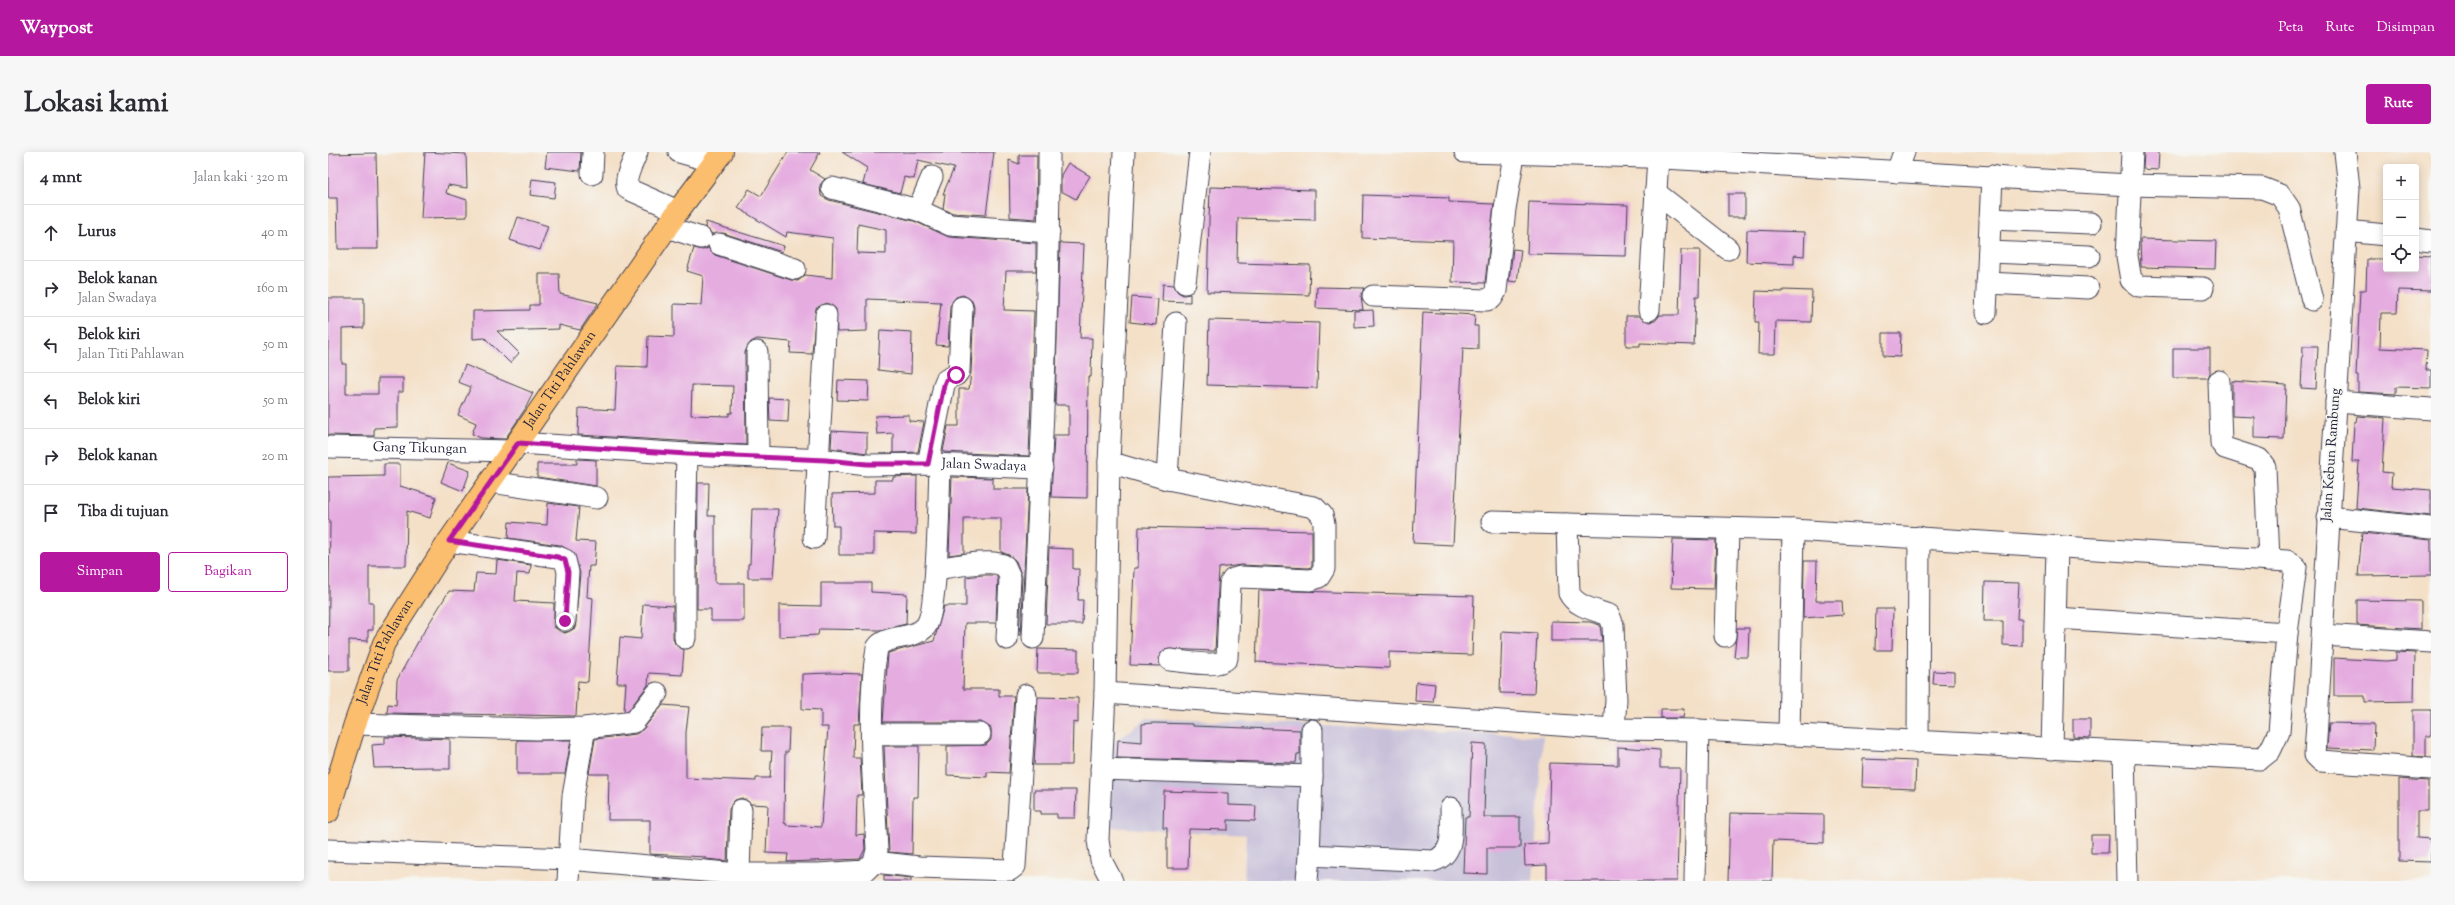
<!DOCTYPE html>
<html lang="id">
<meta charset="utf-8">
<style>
:root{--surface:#fff;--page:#f7f7f7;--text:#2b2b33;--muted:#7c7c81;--line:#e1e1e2;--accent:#b5179e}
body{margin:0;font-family:"Sorts Mill Goudy",serif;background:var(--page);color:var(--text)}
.controls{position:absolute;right:12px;top:12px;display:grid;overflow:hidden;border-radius:4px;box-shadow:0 2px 10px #0003}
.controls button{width:36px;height:36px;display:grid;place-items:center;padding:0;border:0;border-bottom:1px solid var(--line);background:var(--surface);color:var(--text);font:20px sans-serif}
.stop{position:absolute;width:12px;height:12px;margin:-9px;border:3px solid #b5179e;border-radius:50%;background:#fff}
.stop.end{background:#b5179e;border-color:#fff;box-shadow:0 1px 4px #0008}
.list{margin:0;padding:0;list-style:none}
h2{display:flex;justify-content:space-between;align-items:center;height:52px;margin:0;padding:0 16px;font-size:17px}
h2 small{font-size:13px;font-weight:400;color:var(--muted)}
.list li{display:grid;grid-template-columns:26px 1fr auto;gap:12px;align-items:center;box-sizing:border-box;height:56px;padding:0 16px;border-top:1px solid var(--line)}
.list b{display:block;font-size:15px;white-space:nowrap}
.list p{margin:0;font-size:13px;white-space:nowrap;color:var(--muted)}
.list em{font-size:13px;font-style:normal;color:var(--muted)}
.actions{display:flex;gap:8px;padding:12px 16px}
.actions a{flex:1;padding:9px 0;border:1px solid var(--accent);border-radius:4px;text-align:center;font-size:14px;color:var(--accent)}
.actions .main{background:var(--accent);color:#fff}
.icon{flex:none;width:22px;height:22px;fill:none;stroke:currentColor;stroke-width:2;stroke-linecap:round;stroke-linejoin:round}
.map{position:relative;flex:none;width:2103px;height:729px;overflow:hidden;border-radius:4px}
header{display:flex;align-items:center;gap:24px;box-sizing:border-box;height:56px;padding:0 20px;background:var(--accent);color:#fff}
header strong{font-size:19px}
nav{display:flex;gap:22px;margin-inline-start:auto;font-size:14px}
.intro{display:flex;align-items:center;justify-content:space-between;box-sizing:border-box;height:96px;padding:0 24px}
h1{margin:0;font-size:28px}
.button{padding:10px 18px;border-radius:4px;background:var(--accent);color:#fff;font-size:14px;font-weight:700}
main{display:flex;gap:24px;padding:0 24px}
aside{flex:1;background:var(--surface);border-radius:4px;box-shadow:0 2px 10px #0003}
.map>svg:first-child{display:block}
.industrial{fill:#c7c0d9}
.building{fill:#e5ace0;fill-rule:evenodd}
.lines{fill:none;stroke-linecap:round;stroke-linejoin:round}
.minor-casing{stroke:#423e50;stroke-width:23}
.major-casing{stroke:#423e50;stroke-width:24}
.minor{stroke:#fff;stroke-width:21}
.major{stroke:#fbbe6e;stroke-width:22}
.route{stroke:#b5179e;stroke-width:5}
.labels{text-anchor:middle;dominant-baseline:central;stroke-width:3.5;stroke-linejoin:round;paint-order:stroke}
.street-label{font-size:14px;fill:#22223b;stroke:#f6f6f2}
</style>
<header>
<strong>Waypost</strong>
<nav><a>Peta</a><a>Rute</a><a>Disimpan</a></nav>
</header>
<div class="intro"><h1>Lokasi kami</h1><a class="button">Rute</a></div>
<main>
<aside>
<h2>4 mnt<small>Jalan kaki · 320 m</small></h2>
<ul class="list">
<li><svg class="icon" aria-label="ahead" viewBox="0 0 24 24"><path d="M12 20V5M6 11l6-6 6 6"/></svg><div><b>Lurus</b></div><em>40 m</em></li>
<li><svg class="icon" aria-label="right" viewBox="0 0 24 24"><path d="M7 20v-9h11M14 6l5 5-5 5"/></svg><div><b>Belok kanan</b><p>Jalan Swadaya</p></div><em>160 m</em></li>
<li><svg class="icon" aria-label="left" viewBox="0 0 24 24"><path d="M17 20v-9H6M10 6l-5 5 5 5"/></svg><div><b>Belok kiri</b><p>Jalan Titi Pahlawan</p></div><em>50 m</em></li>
<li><svg class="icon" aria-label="left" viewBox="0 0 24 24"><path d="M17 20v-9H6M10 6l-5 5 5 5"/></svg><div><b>Belok kiri</b></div><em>50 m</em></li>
<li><svg class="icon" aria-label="right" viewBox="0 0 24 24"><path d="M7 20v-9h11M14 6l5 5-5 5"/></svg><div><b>Belok kanan</b></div><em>20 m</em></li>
<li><svg class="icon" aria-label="arrive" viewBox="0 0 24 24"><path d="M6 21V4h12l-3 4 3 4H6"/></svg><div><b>Tiba di tujuan</b></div></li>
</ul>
<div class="actions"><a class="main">Simpan</a><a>Bagikan</a></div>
</aside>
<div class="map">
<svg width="2103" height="729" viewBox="0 0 2103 729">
<rect width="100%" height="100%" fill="#f6f6f2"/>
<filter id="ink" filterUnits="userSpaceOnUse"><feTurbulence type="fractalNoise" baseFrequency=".025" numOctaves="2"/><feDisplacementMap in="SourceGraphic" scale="8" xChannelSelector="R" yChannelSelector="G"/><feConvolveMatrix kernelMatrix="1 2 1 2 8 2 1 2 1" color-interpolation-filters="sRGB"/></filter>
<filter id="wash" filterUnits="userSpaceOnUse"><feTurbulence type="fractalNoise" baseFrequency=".012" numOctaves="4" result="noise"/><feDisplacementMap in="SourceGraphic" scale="16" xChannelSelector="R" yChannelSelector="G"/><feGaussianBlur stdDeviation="0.9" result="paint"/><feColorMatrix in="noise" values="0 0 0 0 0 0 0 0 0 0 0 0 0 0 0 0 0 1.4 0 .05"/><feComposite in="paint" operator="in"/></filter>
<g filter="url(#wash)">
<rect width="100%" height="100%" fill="#f4e0c7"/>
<polygon class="industrial" points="819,566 1215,584 1205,729 916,729 918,683 780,675 786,590"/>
<g id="blocks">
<g class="building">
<polygon points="97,0 138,2 139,36 120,33 118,41 139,48 139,65 93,66"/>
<polygon points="219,0 253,0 252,19 217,15"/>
<path d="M 460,0 L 492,0 L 482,18 L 497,27 L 492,33 L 493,44 L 501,48 L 586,69 L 621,85 L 708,91 L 708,119 L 678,119 L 676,158 L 706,159 L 701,304 L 615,300 L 620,274 L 631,274 L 631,237 L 641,237 L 643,220 L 646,155 L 644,149 L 635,143 L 628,145 L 622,154 L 620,194 L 608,193 L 613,150 L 539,147 L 539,179 L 509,180 L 508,157 L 499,151 L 488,156 L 484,202 L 462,201 L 463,190 L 429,187 L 423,190 L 417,200 L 418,293 L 250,283 L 251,256 L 287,258 L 289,214 L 319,215 L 320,184 L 346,185 L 346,152 L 373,153 L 375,124 L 359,119 L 366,96 L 375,98 L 380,96 L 387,103 L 463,128 L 470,129 L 477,123 L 504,126 L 505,86 L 459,80 L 458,85 L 410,56 L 421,37 L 433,44 ZM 530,72 L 558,78 L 558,102 L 529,101 ZM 364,233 L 405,234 L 404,261 L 401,261 L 401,264 L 363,263 Z"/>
<polygon points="514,0 666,0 658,63 625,61 615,57 617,42 615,42 626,16 590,8 586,27 576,25 572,41 535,32 539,16"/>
<polygon points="1816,0 1831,0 1830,18 1815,17"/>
<polygon points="48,1 50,97 10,97 9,46 0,46 0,2"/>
<polygon points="691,3 709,3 708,67 682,65 681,8 691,12"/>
<polygon points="740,11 762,24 748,47 733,39 733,23"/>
<polygon points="204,27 228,30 226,46 202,43"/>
<polygon points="882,35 987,38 987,68 910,66 909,111 982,113 981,143 879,140"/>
<rect x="1400" y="42" width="17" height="23"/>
<polygon points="1035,43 1121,46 1121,50 1166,52 1157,131 1124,130 1125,89 1034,86"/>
<polygon points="1201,50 1300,53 1298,104 1199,102"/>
<polygon points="190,65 220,74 212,98 182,88"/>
<polygon points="378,70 456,94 454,100 395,81 384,82 377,75"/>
<polygon points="1419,78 1477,80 1476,104 1466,103 1466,112 1418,110"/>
<polygon points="1812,87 1888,89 1887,117 1813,115"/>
<polygon points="732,91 756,92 752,186 764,186 763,225 760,225 759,346 723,345 726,283 741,283 741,253 727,253"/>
<polygon points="1185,97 1193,98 1189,130 1181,129"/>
<polygon points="1353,98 1372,98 1371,144 1368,144 1366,193 1312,191 1312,194 1298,194 1298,164 1311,164 1321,170 1327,169 1332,163 1351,163"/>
<polygon points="2088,103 2103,104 2103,139 2070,138 2069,161 2053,161 2052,196 2099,198 2098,218 2103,218 2103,236 2068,235 2068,242 2030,240 2030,224 2028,224 2032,138 2038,138 2039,107 2058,107 2058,117 2088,117"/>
<polygon points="211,122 231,122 232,142 270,151 269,153 252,178 231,173 231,177 169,179 191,201 182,211 157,186 145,187 145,159 202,158 202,153 211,153"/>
<polygon points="835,132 846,133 850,140 855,143 862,142 862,150 834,149"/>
<polygon points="989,135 1036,136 1033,144 1035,158 988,156"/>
<polygon points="1455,138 1484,139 1483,170 1448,169 1447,202 1430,202 1431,170 1427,170 1428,139 1455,140"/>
<polygon points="804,145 830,147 828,173 802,170"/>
<polygon points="0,146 36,146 36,176 14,177 14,212 18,212 18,242 50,242 50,226 75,226 75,240 70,240 70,275 46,276 46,284 0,283"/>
<polygon points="1045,158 1046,174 1026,175 1026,159"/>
<polygon points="1095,160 1147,163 1146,174 1150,174 1150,197 1135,196 1125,393 1085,391"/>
<polygon points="881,168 991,171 989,236 879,233"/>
<polygon points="552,178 584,180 583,222 550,218"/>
<polygon points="1555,181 1573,181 1572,205 1555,204"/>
<polygon points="1975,194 1990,194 1988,237 1973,236"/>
<polygon points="1845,196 1882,196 1882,221 1880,226 1845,226"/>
<polygon points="137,213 205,241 197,257 177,287 153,286 144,282 148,271 130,263 143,235 130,230"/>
<polygon points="510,228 541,229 540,249 509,248"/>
<polygon points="1904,229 1958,233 1956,287 1926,286 1926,265 1904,264"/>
<polygon points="441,246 461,247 460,270 442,269"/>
<polygon points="581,263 581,269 596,270 590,300 565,301 565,281 549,282 547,264"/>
<polygon points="2029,264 2057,266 2054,320 2064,321 2063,335 2103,338 2103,364 2028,356 2031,310 2024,310 2026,270 2028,270"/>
<polygon points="504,279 539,281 539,301 503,296"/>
<polygon points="249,307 268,308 268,334 209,325 209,312 249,312"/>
<polygon points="120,311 142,319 135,339 113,330"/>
<polygon points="56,312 72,312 72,334 108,345 102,366 79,359 78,414 41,414 41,450 45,450 45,478 40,478 40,489 21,488 21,519 0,519 2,368 0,368 0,325 56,324"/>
<polygon points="589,324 588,382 546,381 546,403 511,403 511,374 505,374 504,342 547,341 547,328 565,328 565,325"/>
<polygon points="624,325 665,326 665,337 700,337 693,483 691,483 694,425 688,409 681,403 673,400 673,366 636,366 636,401 621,403"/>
<polygon points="370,331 381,331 380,364 387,364 387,431 416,431 416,469 383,469 383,457 369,457"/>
<polygon points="220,351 251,355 248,389 268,390 266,414 261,414 259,445 265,446 260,530 250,529 248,564 59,561 60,552 68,553 69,528 92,486 121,439 146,440 148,421 168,422 169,408 203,413 202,422 189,421 187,449 226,451 226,475 237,481 247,476 252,421 246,401 232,393 180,386 181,370 219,373"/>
<polygon points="424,357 450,357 445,426 420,426 420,412 422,412"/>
<polygon points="811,375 984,379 984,414 981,416 913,413 891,416 887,499 838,497 830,506 832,514 802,513 806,416 810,416"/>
<polygon points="2034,381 2103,388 2103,423 2030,424"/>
<polygon points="1345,387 1388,388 1386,437 1343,436"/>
<polygon points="721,396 745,397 745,417 751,417 750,448 755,448 754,472 718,472"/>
<polygon points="1476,409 1489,409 1488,449 1514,449 1515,463 1475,466"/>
<polygon points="654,423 668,423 670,427 668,471 637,471 635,537 671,537 671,544 686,544 681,621 659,620 659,625 619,623 619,594 658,593 663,588 663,576 652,570 555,570 560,501 606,489 616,454 638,454 638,425"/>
<polygon points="1657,430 1691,431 1689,467 1694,467 1694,494 1675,493 1675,469 1656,469"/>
<polygon points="493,431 543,431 543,440 579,442 578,472 552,478 491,477 490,483 451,485 451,453 493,454"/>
<polygon points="931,438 1146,444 1144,503 1061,500 1061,516 928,510"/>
<polygon points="2029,448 2093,449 2093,477 2029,473"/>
<polygon points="315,452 345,454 345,486 347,492 356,498 354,523 321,521 320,533 300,559 296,559 298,531 289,531 292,485 313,487"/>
<polygon points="1548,457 1565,457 1564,498 1547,498"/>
<polygon points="1223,469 1262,470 1272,473 1274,489 1223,489"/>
<polygon points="1409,476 1421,476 1420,505 1406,505"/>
<polygon points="1174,479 1209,481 1206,542 1172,541"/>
<polygon points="710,497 750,498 750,521 709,521"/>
<polygon points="2068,500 2087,501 2086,549 2037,550 2037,544 2006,544 2006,506 2058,509 2068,508"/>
<polygon points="1606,519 1626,520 1626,533 1605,532"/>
<polygon points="503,521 534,522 531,572 526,572 525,606 532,606 534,643 529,643 528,683 536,682 537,697 532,707 459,710 460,702 438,701 440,653 423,652 414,646 407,648 401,657 399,709 377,707 377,705 322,702 322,668 280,668 281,622 261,622 267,587 308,582 315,577 335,553 361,555 358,580 358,626 428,629 428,626 442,626 444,599 433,599 434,576 461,576 460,600 457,600 456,671 458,671 458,673 493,675 500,575 493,575 493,558 474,557 474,522"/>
<polygon points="1088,530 1107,532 1105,550 1087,549"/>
<polygon points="710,545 750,546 750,571 745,570 744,613 706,613"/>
<polygon points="1333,557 1356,557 1355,566 1333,566"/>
<polygon points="2085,558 2103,558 2103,584 2098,584 2098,605 2085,604"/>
<polygon points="1745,567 1762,567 1762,586 1745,585"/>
<polygon points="826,571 865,572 865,574 972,578 972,602 969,602 968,611 789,606 790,588 814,590 814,572"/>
<polygon points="2001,571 2046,572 2045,598 1999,596"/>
<polygon points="57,585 122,587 122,617 105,617 105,615 46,616 44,593 57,592"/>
<polygon points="189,588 243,588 237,622 189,622"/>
<polygon points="1144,591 1158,592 1156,665 1192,665 1192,696 1159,696 1159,722 1135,721 1137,665 1141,665"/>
<polygon points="556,594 591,594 590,645 585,645 584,702 561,700"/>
<polygon points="1290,595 1332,598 1332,616 1352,616 1349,729 1219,729 1219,713 1197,714 1196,693 1220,691 1222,611 1290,613"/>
<polygon points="1535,607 1588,609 1587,637 1534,635"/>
<polygon points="2071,627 2100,629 2100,659 2089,659 2089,686 2103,687 2103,710 2071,709"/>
<polygon points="706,638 748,638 747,666 729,666 729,662 713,662 713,659 706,659"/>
<polygon points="836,639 900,641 900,653 928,654 927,669 900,668 900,678 861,677 860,716 839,716 839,676 835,676"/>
<polygon points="1402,661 1496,663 1496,691 1445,689 1444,729 1400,729"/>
<polygon points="1763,683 1781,683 1780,701 1763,701"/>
<polygon points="556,723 583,726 583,729 556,729"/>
<polygon points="325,726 344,728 344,729 325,729"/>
</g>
</g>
</g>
<g filter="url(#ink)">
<use href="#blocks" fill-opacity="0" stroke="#423e50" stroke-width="1"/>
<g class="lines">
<defs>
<g id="minor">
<path d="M 309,0 C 305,11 295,27 300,37 L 350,59"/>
<polyline points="351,0 386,10"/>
<polyline points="1137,0 1318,5 1801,33 1934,36 1952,43 1961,56 1984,148"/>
<polyline points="1804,0 1799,104 1803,128 1811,134 1875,136"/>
<polyline points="2017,0 2021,36 1987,603 1993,609 2103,617"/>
<polyline points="1569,20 1576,0"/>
<polyline points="264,22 265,0"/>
<polyline points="604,25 590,58 622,73 721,80"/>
<polyline points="504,36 590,58"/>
<polyline points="1327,40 1400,97"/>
<polyline points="1662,67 1763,71"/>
<polyline points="339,75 373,86"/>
<polyline points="2018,79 2058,83"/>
<polyline points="2088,87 2103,89"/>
<polyline points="391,92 467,117"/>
<polyline points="1661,100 1761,104"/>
<polyline points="857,131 872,0"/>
<polyline points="1659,131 1760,136"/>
<polyline points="1045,144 1159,148 1164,146 1168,139 1177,57 1186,3"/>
<polyline points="1321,158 1330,5"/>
<polyline points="1658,161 1664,24"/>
<polyline points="429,200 430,305"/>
<polyline points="1891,229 1893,291 1897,296 1931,307 1937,315 1941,408"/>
<polyline points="2008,250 2103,257"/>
<path id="s1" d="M 190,291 L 359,302 L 498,308 L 539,313 L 600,312 L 714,316"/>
<path id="s2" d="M 0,295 L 185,299"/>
<path d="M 781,310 L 839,327 L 986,355 L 994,363 L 996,372 L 996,417 L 991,425 L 983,428 L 912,425 L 905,427 L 902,432 L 899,506 C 891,517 856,509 842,508"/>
<polyline points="600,312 616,233 618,228 628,223 631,219 634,155"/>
<polyline points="839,327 848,171"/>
<polyline points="163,330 269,346"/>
<polyline points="2000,365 2103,376"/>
<path d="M 1239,372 L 1241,441 C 1248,455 1267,458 1281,463 L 1285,473 L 1288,548 L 1286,577"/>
<polyline points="486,386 498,163"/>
<polyline points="121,389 230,405 237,408 240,420 237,469"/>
<path d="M 608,417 C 623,415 665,406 677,414 L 682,425 L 679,487"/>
<polyline points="1728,466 1959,481"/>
<polyline points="1995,483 2103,490"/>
<polyline points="1397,484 1400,377"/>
<polyline points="357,486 357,393 359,302"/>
<path d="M 705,486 C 712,324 721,162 721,0"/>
<polyline points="777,541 1286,577 1370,578 1932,607 1942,599 1951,580 1959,481 1968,415 1959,409 1465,378 1164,370"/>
<polyline points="27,572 208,577 257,576 306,570 329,541"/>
<polyline points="544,582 652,582"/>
<polyline points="1461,583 1465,378"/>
<polyline points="1590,590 1591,385"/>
<polyline points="1724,597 1729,394"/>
<polyline points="1796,601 1799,729"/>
<path d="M 773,617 L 984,624 L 981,703 L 1105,709 C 1128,702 1123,676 1123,656"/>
<polyline points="984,624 984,578"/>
<path d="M 0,698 L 241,707 L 411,722 L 490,722 L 537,719 L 546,710 L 549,698 C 546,631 538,562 549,496 C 557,482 586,489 598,474 C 610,458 611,339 612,312"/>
<polyline points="546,710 591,715 682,718 687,714 698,543"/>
<polyline points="411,722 413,658"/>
<polyline points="240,729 245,644 257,576"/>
<polyline points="784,729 773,708 770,688 777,541 781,310 796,0"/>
<polyline points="979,729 981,703"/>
<polyline points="1367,729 1370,578"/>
</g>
<g id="major">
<path id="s3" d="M 0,660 L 27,572 L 56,491 L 121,389 L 350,59 L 394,0"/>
</g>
</defs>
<use href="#minor" class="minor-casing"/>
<use href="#major" class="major-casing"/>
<use href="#minor" class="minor"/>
<use href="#major" class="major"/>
</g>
</g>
<g class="lines" filter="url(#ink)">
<polyline class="route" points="237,469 240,420 237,408 230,405 121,389 190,291 359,302 498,308 539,312 600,312 616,233 618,228 628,223"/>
</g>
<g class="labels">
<g class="street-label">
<text stroke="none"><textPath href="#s3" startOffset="495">Jalan Titi Pahlawan</textPath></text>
<text stroke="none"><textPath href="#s2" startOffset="92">Gang Tikungan</textPath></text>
<text transform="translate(2004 303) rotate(-86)">Jalan Kebun Rambung</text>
<text stroke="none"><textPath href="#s1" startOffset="467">Jalan Swadaya</textPath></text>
<text stroke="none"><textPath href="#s3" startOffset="171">Jalan Titi Pahlawan</textPath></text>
</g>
</g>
</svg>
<div class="controls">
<button>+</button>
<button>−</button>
<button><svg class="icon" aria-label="locate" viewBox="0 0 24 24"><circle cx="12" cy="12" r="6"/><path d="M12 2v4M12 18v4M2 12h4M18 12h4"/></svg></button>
</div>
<div class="stop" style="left:628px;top:223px"></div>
<div class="stop end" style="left:237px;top:469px"></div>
</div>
</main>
